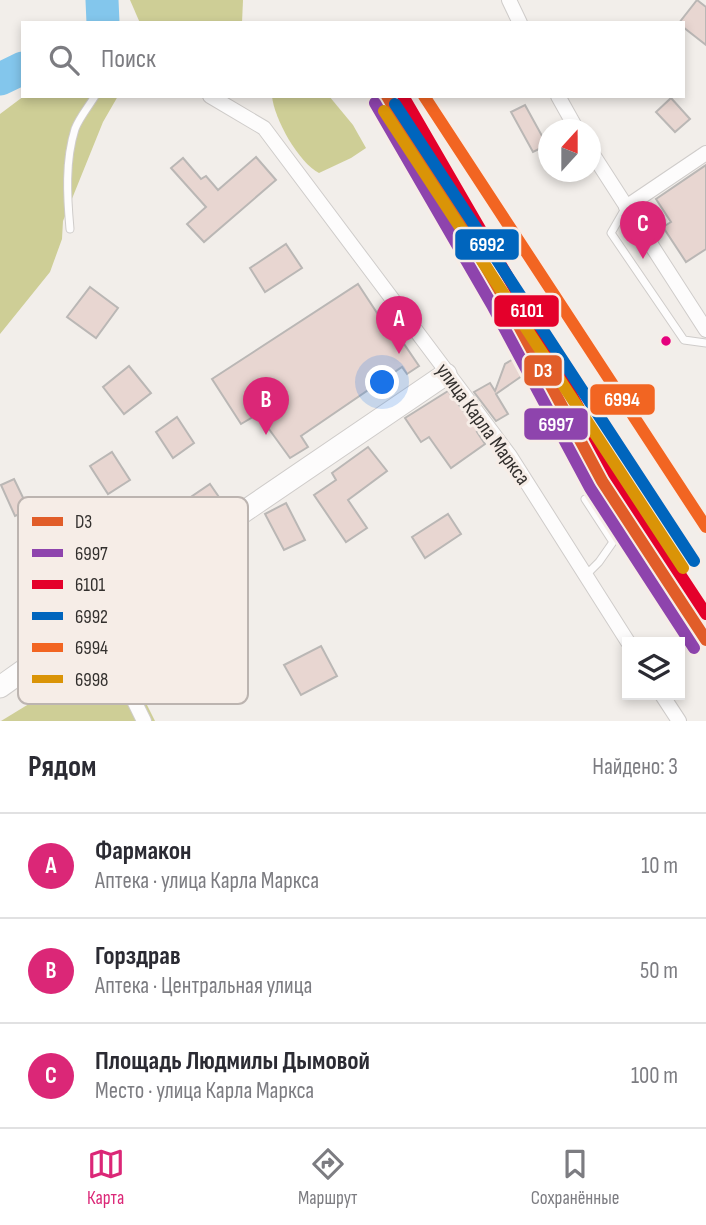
<!DOCTYPE html>
<html lang="ru">
<meta charset="utf-8">
<style>
:root{--surface:#fff;--page:#f7f7f7;--text:#2b2b33;--muted:#7c7c81;--line:#e1e1e2;--accent:#db2777}
body{margin:0;font-family:"Sofia Sans Condensed",sans-serif;background:var(--page);color:var(--text)}
.controls{position:absolute;right:21px;bottom:21px;display:grid;overflow:hidden;border-radius:0px;box-shadow:0 4px 10px #0003}
.controls button{width:63px;height:63px;display:grid;place-items:center;padding:0;border:0;border-bottom:2px solid var(--line);background:var(--surface);color:var(--text);font:35px sans-serif}
.compass{position:absolute;left:538px;top:119px;width:63px;height:63px;border-radius:50%;background:var(--surface);box-shadow:0 4px 10px #0003;rotate:21deg}
.you{position:absolute;left:383px;top:383px;width:24px;height:24px;margin:-18px;border:5px solid #fff;border-radius:50%;background:#1a73e8;box-shadow:0 0 0 10px #1a73e833}
.badge{display:grid;place-items:center;width:46px;height:46px;border-radius:50%;background:var(--accent);color:#fff;font-size:23px;font-weight:700}
.pin{position:absolute;translate:-50% -58px;filter:drop-shadow(0 2px 4px #0008)}
.pin::after{content:'';position:absolute;top:37px;width:24px;height:21px;background:inherit;clip-path:polygon(0 0,100% 0,50% 100%)}
.list{margin:0;padding:0;list-style:none}
h2{display:flex;justify-content:space-between;align-items:center;height:91px;margin:0;padding:0 28px;font-size:30px}
h2 small{font-size:23px;font-weight:400;color:var(--muted)}
.list li{display:grid;grid-template-columns:46px 1fr auto;gap:21px;align-items:center;box-sizing:border-box;height:105px;padding:0 28px;border-top:2px solid var(--line)}
.list b{display:block;font-size:26px;white-space:nowrap}
.list p{margin:0;font-size:23px;white-space:nowrap;color:var(--muted)}
.list em{font-size:23px;font-style:normal;color:var(--muted)}
.icon{flex:none;width:38px;height:38px;fill:none;stroke:currentColor;stroke-width:2;stroke-linecap:round;stroke-linejoin:round}
.map{position:relative;flex:none;width:706px;height:721px;overflow:hidden}
.search{position:absolute;background:var(--surface);box-shadow:0 4px 10px #0003;left:21px;right:21px;top:21px;height:77px;display:flex;align-items:center;gap:18px;box-sizing:border-box;padding:0 24px;border-radius:0px;color:var(--muted);font-size:26px}
.sheet{height:406px;background:var(--surface)}
nav{display:flex;justify-content:space-around;align-items:center;box-sizing:border-box;height:98px;border-top:2px solid var(--line);background:var(--surface);font-size:19px;color:var(--muted)}
nav a{display:grid;justify-items:center;gap:4px}
nav .on{color:var(--accent)}
.map>svg:first-child{display:block}
.forest{fill:#cece96}
.lines{fill:none;stroke-linecap:round;stroke-linejoin:round}
.river{stroke:#83c6ec;stroke-width:33}
.building{fill:#e8d6d1;stroke:#bab7b5;stroke-width:2}
.lane-casing{stroke:#cfccca;stroke-width:9}
.street-casing{stroke:#cfccca;stroke-width:16}
.secondary-casing{stroke:#cfccca;stroke-width:23}
.lane{stroke:#fdfcfc;stroke-width:7}
.street{stroke:#fdfcfc;stroke-width:14}
.secondary{stroke:#fdfcfc;stroke-width:21}
.rail-1-casing{stroke:#f6ede7;stroke-width:18}
.rail-2-casing{stroke:#f6ede7;stroke-width:18}
.rail-3-casing{stroke:#f6ede7;stroke-width:18}
.rail-4-casing{stroke:#f6ede7;stroke-width:18}
.rail-5-casing{stroke:#f6ede7;stroke-width:18}
.rail-6-casing{stroke:#f6ede7;stroke-width:18}
.rail-1{stroke:#e15d29;stroke-width:12}
.rail-2{stroke:#8e44ad;stroke-width:12}
.rail-3{stroke:#e4002b;stroke-width:12}
.rail-4{stroke:#0065bd;stroke-width:12}
.rail-5{stroke:#f26522;stroke-width:12}
.rail-6{stroke:#da9407;stroke-width:12}
.bus-dot{fill:#e5007d;stroke:#f6ede7;stroke-width:2.5}
.labels{text-anchor:middle;dominant-baseline:central;stroke-width:6;stroke-linejoin:round;paint-order:stroke}
.street-label{font-size:21px;fill:#33302e;stroke:#f6ede7}
.key{fill:#f6ede7;stroke:#bcb4b0;stroke-width:2}
.key-label{font-size:19px;fill:#33302e}
.line-badge{stroke:#f6ede7;stroke-width:2.5}
.badge-label{font-size:19px;text-anchor:middle;font-weight:bold;fill:#fff}
</style>
<div class="map">
<svg width="706" height="721" viewBox="0 0 706 721">
<rect width="100%" height="100%" fill="#f2eeea"/>
<g class="forest">
<polygon points="130,0 243,0 242,23 140,23"/>
<polygon points="24,96 118,96 103,122 63,221 62,239 50,272 0,334 0,114"/>
<path d="M 272,96 L 329,96 L 353,125 L 366,148 L 351,158 L 319,173 C 299,163 274,119 272,96 Z"/>
<polygon points="119,649 155,721 1,721"/>
</g>
<g class="lines">
<g class="river">
<polyline points="102,0 103,23"/>
<polyline points="0,79 23,68"/>
</g>
</g>
<g class="building">
<polygon points="697,0 706,7 706,45 683,27 683,23 679,23"/>
<polygon points="671,98 690,119 675,132 656,112"/>
<polygon points="525,105 547,145 533,152 511,112"/>
<polygon points="256,157 276,180 204,242 187,224 206,207 171,168 183,158 201,179 206,176 218,190"/>
<polygon points="706,165 706,249 686,262 663,227 671,222 656,199"/>
<polygon points="286,244 302,268 265,292 250,268"/>
<polygon points="358,284 383,322 387,319 419,366 407,374 402,367 301,436 308,447 290,458 258,414 241,424 212,379"/>
<polygon points="90,287 118,308 96,338 67,317"/>
<polygon points="515,358 521,359 529,371 496,394 508,414 496,421 474,392 490,383 495,391 505,364"/>
<polygon points="129,366 151,393 124,414 103,387"/>
<polygon points="448,391 479,431 477,432 485,444 451,468 429,437 421,442 405,418"/>
<polygon points="177,417 194,443 173,458 156,432"/>
<polygon points="368,447 387,471 348,500 367,528 346,542 314,495 336,480 332,473"/>
<polygon points="112,452 130,480 108,494 90,466"/>
<polygon points="14,479 29,510 15,516 1,485"/>
<polygon points="210,484 223,503 195,522 182,503"/>
<polygon points="286,503 305,540 284,550 265,514"/>
<polygon points="448,514 461,534 425,558 412,537"/>
<polygon points="321,646 337,676 301,695 284,665"/>
</g>
<g class="lines">
<defs>
<g id="lane">
<polyline points="626,207 611,233 684,340 706,343"/>
<path d="M 70,229 C 67,196 65,161 75,129 C 79,118 89,106 95,96"/>
<polyline points="585,499 613,542 599,562 586,575"/>
</g>
<g id="street">
<polyline points="509,0 520,23"/>
<polyline points="210,96 264,128 510,456 628,642"/>
<polyline points="558,96 577,130"/>
<polyline points="590,150 706,330"/>
<polyline points="626,207 706,153"/>
<polyline points="92,615 144,721"/>
<polyline points="662,695 679,721"/>
</g>
<polyline id="secondary" points="0,687 31,665 114,600 446,374"/>
</defs>
<use href="#lane" class="lane-casing"/>
<use href="#street" class="street-casing"/>
<use href="#secondary" class="secondary-casing"/>
<use href="#lane" class="lane"/>
<use href="#street" class="street"/>
<use href="#secondary" class="secondary"/>
<defs>
<polyline id="rail-1" points="387,96 504,298 602,481 706,640"/>
<polyline id="rail-2" points="375,103 492,305 590,488 694,648"/>
<polyline id="rail-3" points="403,96 516,291 614,474 706,614"/>
<polyline id="rail-4" points="395,104 694,561"/>
<polyline id="rail-5" points="424,96 706,527"/>
<polyline id="rail-6" points="384,111 683,568"/>
</defs>
<use href="#rail-1" class="rail-1-casing"/>
<use href="#rail-2" class="rail-2-casing"/>
<use href="#rail-3" class="rail-3-casing"/>
<use href="#rail-4" class="rail-4-casing"/>
<use href="#rail-5" class="rail-5-casing"/>
<use href="#rail-6" class="rail-6-casing"/>
<use href="#rail-1" class="rail-1"/>
<use href="#rail-2" class="rail-2"/>
<use href="#rail-3" class="rail-3"/>
<use href="#rail-4" class="rail-4"/>
<use href="#rail-5" class="rail-5"/>
<use href="#rail-6" class="rail-6"/>
</g>
<circle class="bus-dot" cx="666" cy="341" r="6"/>
<g class="labels">
<g class="street-label">
<text transform="translate(483 424) rotate(54)">улица Карла Маркса</text>
</g>
</g>
<rect x="18" y="497" width="230" height="207" rx="10" class="key"/>
<rect x="32" y="517" width="31" height="9" fill="#e15d29"/>
<rect x="32" y="549" width="31" height="8" fill="#8e44ad"/>
<rect x="32" y="580" width="31" height="9" fill="#e4002b"/>
<rect x="32" y="612" width="31" height="8" fill="#0065bd"/>
<rect x="32" y="643" width="31" height="9" fill="#f26522"/>
<rect x="32" y="675" width="31" height="8" fill="#da9407"/>
<g class="key-label">
<text x="75" y="528">D3</text>
<text x="75" y="560">6997</text>
<text x="75" y="591">6101</text>
<text x="75" y="623">6992</text>
<text x="75" y="654">6994</text>
<text x="75" y="686">6998</text>
</g>
<g class="line-badge">
<rect x="454" y="228" width="66" height="33" rx="7" fill="#0065bd"/>
<rect x="493" y="294" width="67" height="34" rx="7" fill="#e4002b"/>
<rect x="523" y="354" width="40" height="33" rx="7" fill="#e15d29"/>
<rect x="589" y="383" width="67" height="33" rx="7" fill="#f26522"/>
<rect x="523" y="407" width="66" height="34" rx="7" fill="#8e44ad"/>
</g>
<g class="badge-label">
<text x="487" y="251">6992</text>
<text x="527" y="317">6101</text>
<text x="543" y="377">D3</text>
<text x="622" y="406">6994</text>
<text x="556" y="431">6997</text>
</g>
</svg>
<div class="controls">
<button><svg class="icon" aria-label="layers" viewBox="0 0 24 24"><path d="M12 4l9 5-9 5-9-5zM3 14l9 5 9-5"/></svg></button>
</div>
<svg class="compass" viewBox="-18 -18 36 36"><path d="M0-13l5 13h-10z" fill="#e53935"/><path d="M0 13l5-13h-10z" fill="#7c7c81"/></svg>
<div class="you"></div>
<div class="pin badge" style="left:399px;top:354px">A</div>
<div class="pin badge" style="left:266px;top:435px">B</div>
<div class="pin badge" style="left:643px;top:259px">C</div>
<div class="search"><svg class="icon" aria-label="search" viewBox="0 0 24 24"><circle cx="10" cy="10" r="6"/><path d="M15 15l6 6"/></svg>Поиск</div>
</div>
<section class="sheet">
<h2>Рядом<small>Найдено: 3</small></h2>
<ul class="list">
<li><span class="badge">A</span><div><b>Фармакон</b><p>Аптека · улица Карла Маркса</p></div><em>10 m</em></li>
<li><span class="badge">B</span><div><b>Горздрав</b><p>Аптека · Центральная улица</p></div><em>50 m</em></li>
<li><span class="badge">C</span><div><b>Площадь Людмилы Дымовой</b><p>Место · улица Карла Маркса</p></div><em>100 m</em></li>
</ul>
</section>
<nav>
<a class="on"><svg class="icon" aria-label="map" viewBox="0 0 24 24"><path d="M3 6l6-2 6 2 6-2v14l-6 2-6-2-6 2zM9 4v14M15 6v14"/></svg>Карта</a>
<a><svg class="icon" aria-label="directions" viewBox="0 0 24 24"><path d="M12 3l9 9-9 9-9-9zM9 14v-3h6M13 9l2 2-2 2"/></svg>Маршрут</a>
<a><svg class="icon" aria-label="saved" viewBox="0 0 24 24"><path d="M7 4h10v16l-5-4-5 4z"/></svg>Сохранённые</a>
</nav>
